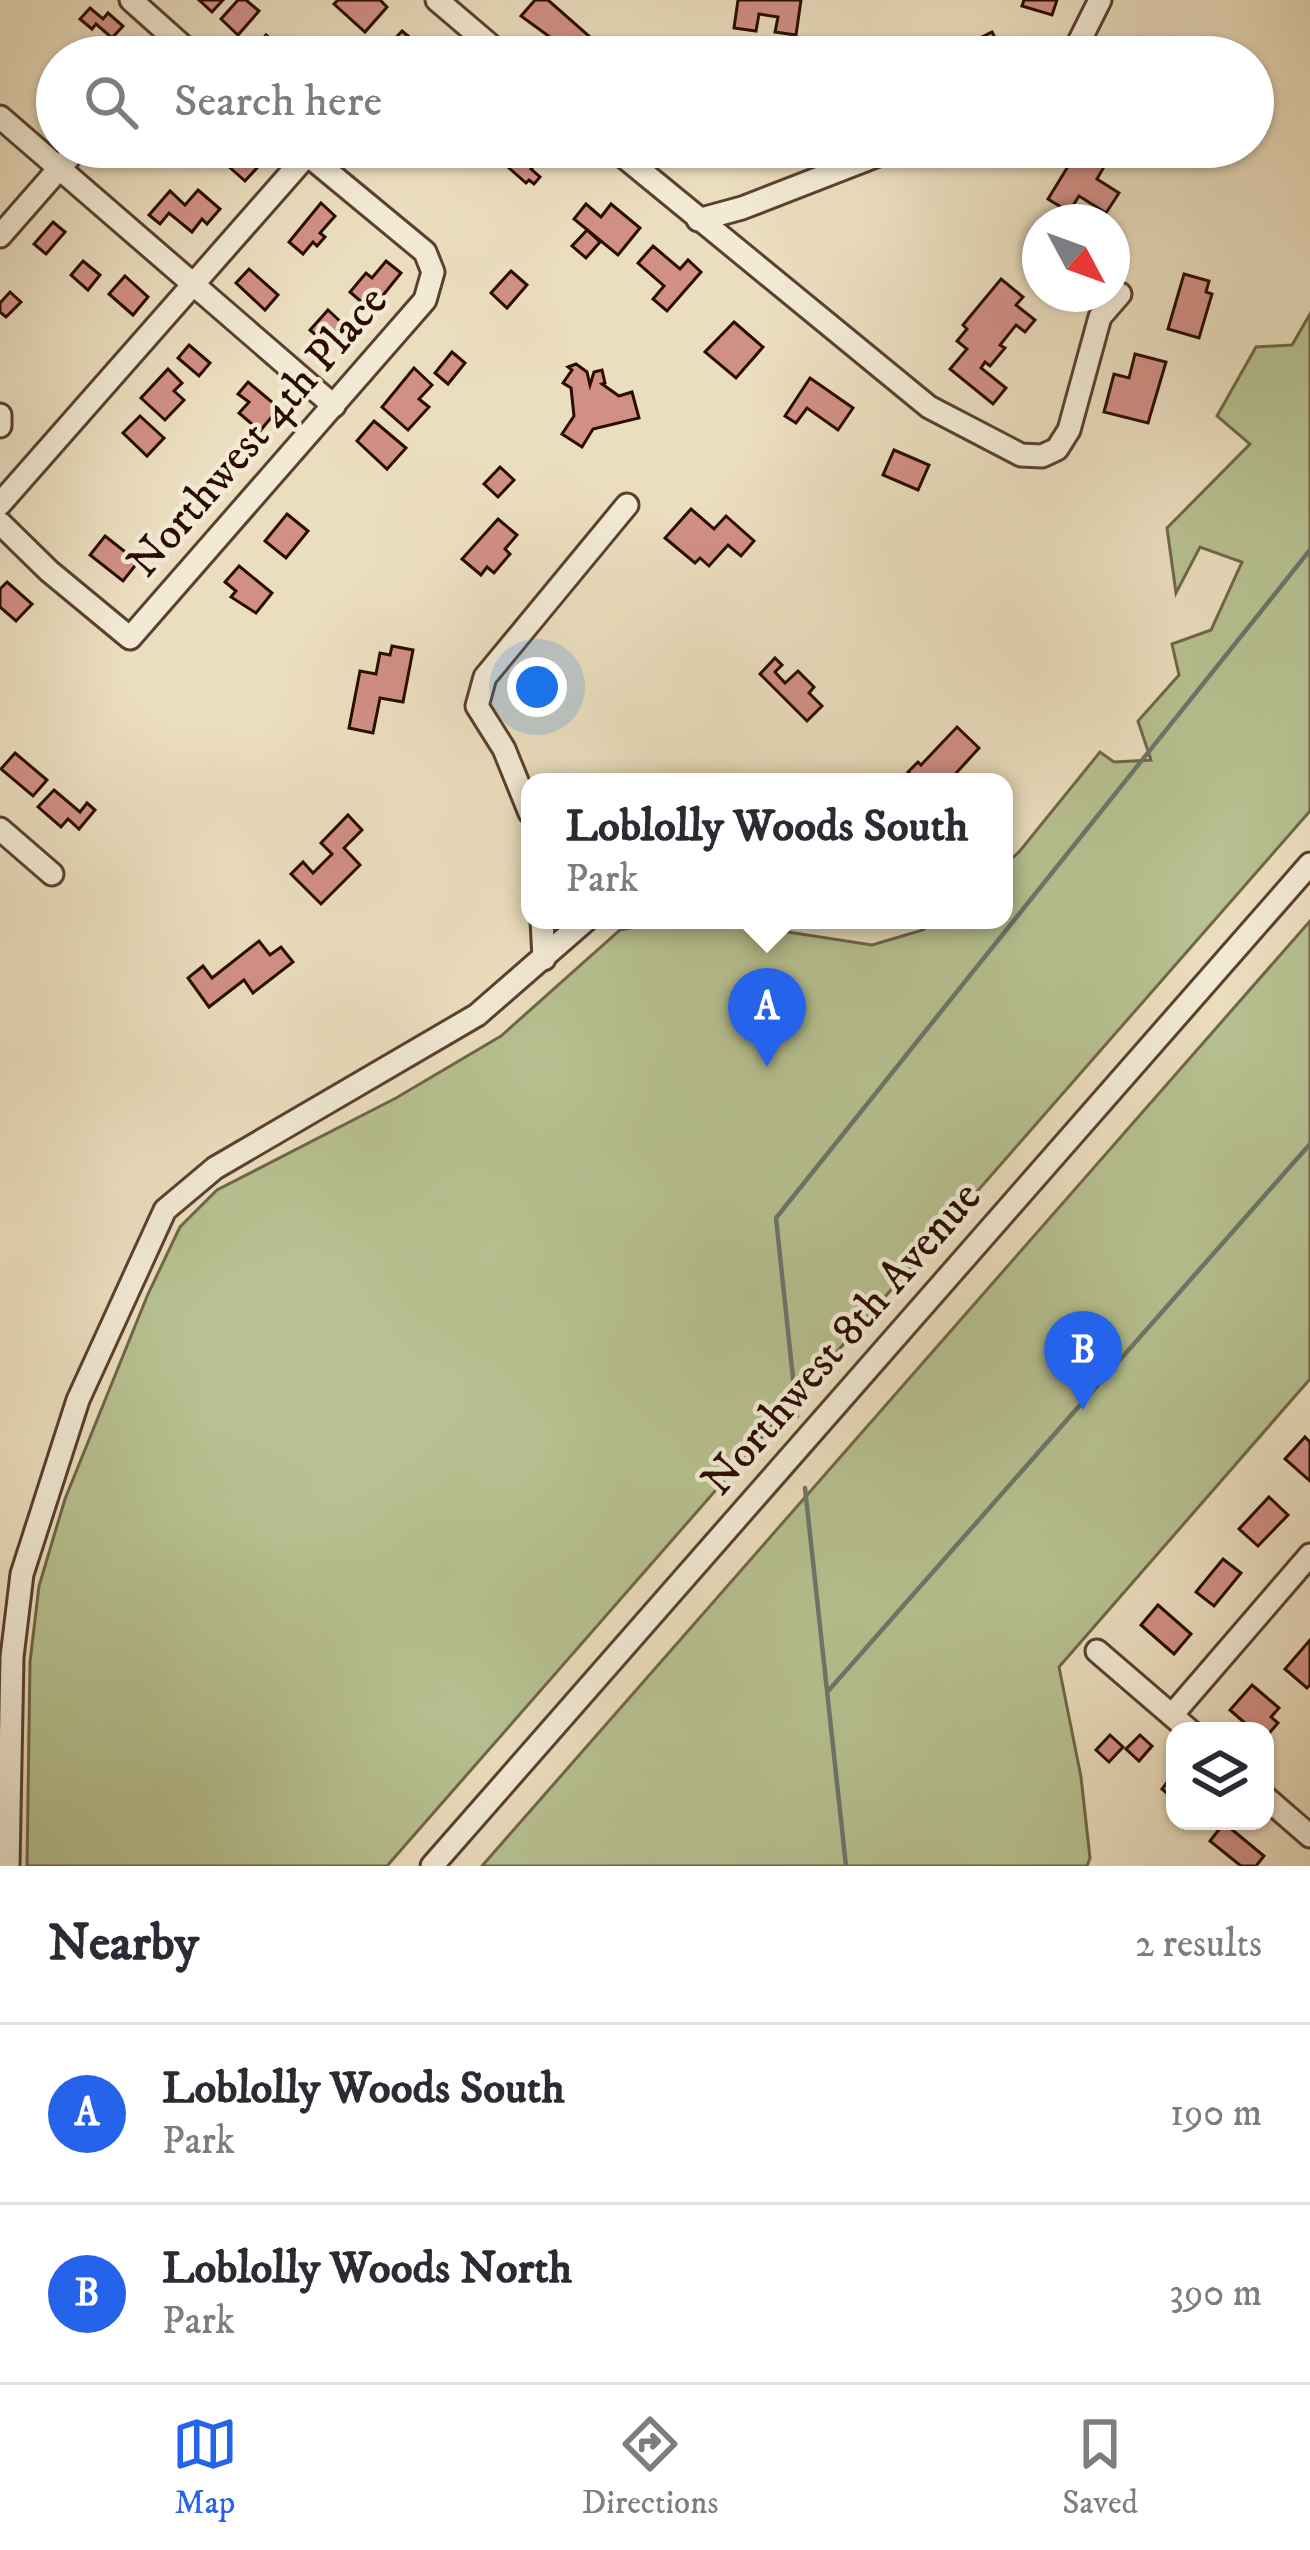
<!DOCTYPE html>
<style>
:root{--surface:#fff;--page:#f7f7f7;--text:#2b2b33;--muted:#7c7c81;--line:#e1e1e2;--accent:#2563eb}
body{margin:0;font-family:"IM FELL DW Pica",serif;background:var(--page);color:var(--text)}
.controls{position:absolute;right:36px;bottom:36px;display:grid;overflow:hidden;border-radius:24px;box-shadow:0 3px 9px #0004}
.controls button{width:108px;height:108px;display:grid;place-items:center;padding:0;border:0;border-bottom:3px solid var(--line);background:var(--surface);color:var(--text);font:60px sans-serif}
.compass{position:absolute;left:1022px;top:204px;width:108px;height:108px;border-radius:50%;background:var(--surface);box-shadow:0 3px 9px #0004;rotate:131deg}
.you{position:absolute;left:537px;top:687px;width:42px;height:42px;margin:-30px;border:9px solid #fff;border-radius:50%;background:#1a73e8;box-shadow:0 0 0 18px #1a73e833}
.badge{display:grid;place-items:center;width:78px;height:78px;border-radius:50%;background:var(--accent);color:#fff;font-size:39px;font-weight:700}
.pin{position:absolute;translate:-50% -99px;filter:drop-shadow(0 3px 6px #0008)}
.pin::after{content:'';position:absolute;top:63px;width:42px;height:36px;background:inherit;clip-path:polygon(0 0,100% 0,50% 100%)}
.popup{position:absolute;left:521px;top:773px;width:492px;height:156px;box-sizing:border-box;display:grid;place-content:center;border-radius:24px;background:var(--surface);filter:drop-shadow(0 3px 9px #0005);font-size:39px;white-space:nowrap;color:var(--muted)}
.popup b{font-size:45px;color:var(--text)}
.popup::after{content:'';position:absolute;left:50%;top:100%;margin-left:-24px;border:24px solid transparent;border-top-color:var(--surface)}
.list{margin:0;padding:0;list-style:none}
h2{display:flex;justify-content:space-between;align-items:center;height:156px;margin:0;padding:0 48px;font-size:51px}
h2 small{font-size:39px;font-weight:400;color:var(--muted)}
.list li{display:grid;grid-template-columns:78px 1fr auto;gap:36px;align-items:center;box-sizing:border-box;height:180px;padding:0 48px;border-top:3px solid var(--line)}
.list b{display:block;font-size:45px;white-space:nowrap}
.list p{margin:0;font-size:39px;white-space:nowrap;color:var(--muted)}
.list em{font-size:39px;font-style:normal;color:var(--muted)}
.icon{flex:none;width:66px;height:66px;fill:none;stroke:currentColor;stroke-width:2;stroke-linecap:round;stroke-linejoin:round}
.map{position:relative;flex:none;width:1310px;height:1866px;overflow:hidden}
.search{position:absolute;background:var(--surface);box-shadow:0 3px 9px #0004;left:36px;right:36px;top:36px;height:132px;display:flex;align-items:center;gap:30px;box-sizing:border-box;padding:0 42px;border-radius:66px;color:var(--muted);font-size:45px}
.sheet{height:516px;background:var(--surface)}
nav{display:flex;justify-content:space-around;align-items:center;box-sizing:border-box;height:168px;border-top:3px solid var(--line);background:var(--surface);font-size:33px;color:var(--muted)}
nav a{display:grid;justify-items:center;gap:6px}
nav .on{color:var(--accent)}
.map>svg:first-child{display:block}
.green{fill:#b7c191;stroke:#706649;stroke-width:3}
.lines{fill:none;stroke-linecap:round;stroke-linejoin:round}
.stream{stroke:#6c766b;stroke-width:4.5}
.building{fill:#d19085;stroke:#2a0c01;stroke-width:3}
.minor-casing{stroke:#5a4030;stroke-width:27}
.minor{stroke:#f2ead5;stroke-width:21}
.labels{text-anchor:middle;dominant-baseline:central;stroke-width:9;stroke-linejoin:round;paint-order:stroke}
.street-label{font-size:45px;fill:#2a0c01;stroke:#f2ead5}
</style>
<div class="map">
<svg width="1310" height="1866" viewBox="0 0 1310 1866">
<rect width="100%" height="100%" fill="#ebdebe"/>
<filter id="stains"><feTurbulence type="fractalNoise" baseFrequency=".00167" numOctaves="4"/><feColorMatrix values="0 0 0 0 .2 0 0 0 0 .09 0 0 0 0 .02 0 0 0 .5 -.17"/></filter>
<radialGradient id="worn" r=".72"><stop offset=".6" stop-color="#630" stop-opacity="0"/><stop offset="1" stop-color="#630" stop-opacity=".3"/></radialGradient>
<g class="green">
<polygon points="1310,314 1310,811 387,1866 27,1866 30,1662 39,1586 65,1499 148,1294 180,1227 217,1190 396,1098 501,1036 620,930 671,920 711,920 872,945 923,930 936,920 1004,920 1004,865 1019,852 1100,752 1114,762 1151,760 1138,721 1179,675 1172,644 1211,630 1242,562 1200,547 1176,593 1167,528 1250,444 1217,416 1256,347 1292,345"/>
<polygon points="1310,921 1310,1379 1059,1667 1081,1777 1090,1858 1087,1866 482,1866"/>
</g>
<g class="lines">
<g class="stream">
<polyline points="797,1416 776,1218 1310,550"/>
<polyline points="805,1488 846,1866"/>
<polyline points="829,1690 1310,1144"/>
</g>
</g>
<g class="building">
<polygon points="199,0 223,0 212,12"/>
<polygon points="238,0 246,0 259,11 238,35 221,19"/>
<polygon points="338,0 380,0 387,7 365,32 334,4"/>
<polygon points="535,0 548,0 589,36 570,57 556,57 547,48 554,40 521,16"/>
<polygon points="738,0 801,0 796,35 775,32 778,17 759,14 756,31 734,28"/>
<polygon points="1024,0 1057,0 1052,15 1022,6"/>
<polygon points="90,8 103,19 108,13 123,26 112,38 96,24 92,29 80,19"/>
<polygon points="402,31 426,51 433,42 447,54 399,57 387,47"/>
<polygon points="992,32 1004,55 972,57 966,45"/>
<polygon points="266,35 291,57 264,57 255,49"/>
<polygon points="92,39 107,52 103,57 78,54"/>
<polygon points="1199,39 1231,49 1228,57 1193,57"/>
<polygon points="227,147 237,151 241,147 258,147 268,156 245,181 218,157"/>
<polygon points="1080,147 1105,165 1097,179 1119,193 1106,213 1079,196 1069,212 1048,199"/>
<polygon points="524,152 537,163 531,169 540,177 534,184 529,180 526,183 509,168"/>
<polygon points="198,190 220,209 207,224 202,219 192,232 169,213 160,224 149,215 170,191 185,205"/>
<polygon points="321,203 335,216 320,233 325,237 317,246 313,242 303,254 289,242"/>
<polygon points="586,204 601,217 611,204 640,228 618,255 574,219"/>
<polygon points="53,222 65,232 46,254 34,244"/>
<polygon points="587,230 600,242 586,258 572,246"/>
<polygon points="653,246 680,269 688,260 701,272 667,311 653,299 664,286 638,263"/>
<polygon points="83,261 100,275 88,290 71,275"/>
<polygon points="386,261 401,273 371,310 350,292 366,273 372,278"/>
<polygon points="249,269 278,295 265,310 236,283"/>
<polygon points="511,271 527,285 507,308 491,293"/>
<polygon points="1184,274 1209,281 1206,292 1212,294 1199,338 1168,329"/>
<polygon points="125,276 148,297 133,315 109,294"/>
<polygon points="1001,279 1023,297 1016,305 1035,320 1025,332 1016,325 1000,345 1005,348 990,366 985,362 981,368 1006,388 993,404 950,369 967,349 957,341 967,329 963,325"/>
<polygon points="10,292 21,302 6,317 0,312 0,303"/>
<polygon points="328,310 343,324 325,343 310,330"/>
<polygon points="734,322 763,347 736,378 705,352"/>
<polygon points="189,345 210,363 199,376 178,358"/>
<polygon points="452,352 465,363 448,384 435,373"/>
<polygon points="1135,354 1166,362 1148,423 1104,412 1114,374 1129,378"/>
<polygon points="576,364 587,372 590,385 594,372 602,370 605,383 602,384 619,396 632,392 639,418 593,429 582,447 562,434 574,416 571,388 563,383 572,370 568,367"/>
<polygon points="414,368 432,385 419,399 429,407 408,430 382,407"/>
<polygon points="168,369 182,383 174,391 184,400 165,420 141,398"/>
<polygon points="810,378 853,408 838,430 807,408 796,423 785,416"/>
<polygon points="248,382 279,408 260,431 239,413 249,402 238,394"/>
<polygon points="140,416 164,438 147,456 123,433"/>
<polygon points="374,421 406,448 387,469 357,441"/>
<polygon points="894,450 929,465 918,490 883,475"/>
<polygon points="500,467 514,480 498,497 484,484"/>
<polygon points="691,509 714,529 726,516 754,541 741,556 728,545 709,566 700,558 695,563 665,538"/>
<polygon points="287,514 308,531 286,558 265,541"/>
<polygon points="498,519 517,535 505,549 510,554 494,573 487,567 481,575 462,559"/>
<polygon points="105,536 138,562 123,581 90,555"/>
<polygon points="239,566 272,593 256,613 231,597 236,591 225,582"/>
<polygon points="7,582 32,604 16,621 0,607 0,589"/>
<polygon points="392,646 413,650 403,702 380,698 373,733 349,728 360,671 376,674 380,653 390,655"/>
<polygon points="775,658 782,665 775,672 785,683 798,671 814,687 809,693 822,706 807,721 760,674"/>
<polygon points="957,727 979,748 948,782 918,782 908,772 918,762 921,765"/>
<polygon points="15,753 47,780 33,796 1,769"/>
<polygon points="54,790 80,812 87,803 95,810 79,829 68,819 61,827 38,807"/>
<polygon points="348,815 362,830 344,848 360,865 321,904 291,874 303,862 313,873 332,854 321,843"/>
<polygon points="259,941 270,955 281,947 293,962 253,993 244,980 209,1007 188,978 203,966 212,978"/>
<polygon points="1305,1437 1310,1442 1310,1481 1285,1459"/>
<polygon points="1269,1497 1288,1515 1258,1546 1239,1529"/>
<polygon points="1223,1559 1241,1573 1214,1606 1196,1592"/>
<polygon points="1158,1605 1191,1634 1174,1654 1141,1625"/>
<polygon points="1310,1640 1310,1685 1307,1688 1285,1669"/>
<polygon points="1252,1685 1279,1708 1271,1717 1278,1723 1265,1738 1265,1731 1254,1731 1230,1710"/>
<polygon points="1110,1735 1123,1747 1109,1762 1096,1750"/>
<polygon points="1140,1735 1152,1746 1139,1761 1126,1749"/>
<polygon points="1175,1772 1175,1800 1162,1789"/>
<polygon points="1224,1823 1264,1856 1256,1866 1241,1866 1210,1841"/>
</g>
<g class="lines">
<defs>
<g id="minor">
<polyline points="131,0 195,57"/>
<polyline points="437,0 504,57"/>
<polyline points="1064,57 1076,48 1100,0"/>
<polyline points="0,117 334,406"/>
<polyline points="612,147 929,407 1021,455 1042,456 1057,449 1069,430 1100,317 1120,294"/>
<polyline points="698,220 742,208 899,147"/>
<polyline points="0,236 78,147"/>
<polyline points="0,415 0,426"/>
<polyline points="0,504 307,155"/>
<polyline points="0,523 49,571 130,638 425,300 433,272 425,252 298,147"/>
<polyline points="530,813 504,749 477,706 485,677 627,505"/>
<polyline points="0,829 52,874"/>
<polyline points="542,920 544,959"/>
<polyline points="1097,1651 1190,1731"/>
<polyline points="1172,1715 1310,1555"/>
<polyline points="1265,1797 1310,1836"/>
<polyline points="8,1866 12,1657 22,1574 78,1400 165,1210 215,1168 477,1015 586,920"/>
<polyline points="432,1866 1310,864"/>
</g>
</defs>
<use href="#minor" class="minor-casing"/>
<use href="#minor" class="minor"/>
</g>
<g class="labels">
<g class="street-label">
<text transform="translate(258 432) rotate(-49)">Northwest 4th Place</text>
<text transform="translate(842 1339) rotate(-49)">Northwest 8th Avenue</text>
</g>
</g>
<rect width="100%" height="100%" filter="url(#stains)"/>
<rect width="100%" height="100%" fill="url(#worn)"/>
</svg>
<div class="controls">
<button><svg class="icon" aria-label="layers" viewBox="0 0 24 24"><path d="M12 4l9 5-9 5-9-5zM3 14l9 5 9-5"/></svg></button>
</div>
<svg class="compass" viewBox="-18 -18 36 36"><path d="M0-13l5 13h-10z" fill="#e53935"/><path d="M0 13l5-13h-10z" fill="#7c7c81"/></svg>
<div class="you"></div>
<div class="pin badge" style="left:767px;top:1067px">A</div>
<div class="popup"><b>Loblolly Woods South</b>Park</div>
<div class="pin badge" style="left:1083px;top:1410px">B</div>
<div class="search"><svg class="icon" aria-label="search" viewBox="0 0 24 24"><circle cx="10" cy="10" r="6"/><path d="M15 15l6 6"/></svg>Search here</div>
</div>
<section class="sheet">
<h2>Nearby<small>2 results</small></h2>
<ul class="list">
<li><span class="badge">A</span><div><b>Loblolly Woods South</b><p>Park</p></div><em>190 m</em></li>
<li><span class="badge">B</span><div><b>Loblolly Woods North</b><p>Park</p></div><em>390 m</em></li>
</ul>
</section>
<nav>
<a class="on"><svg class="icon" aria-label="map" viewBox="0 0 24 24"><path d="M3 6l6-2 6 2 6-2v14l-6 2-6-2-6 2zM9 4v14M15 6v14"/></svg>Map</a>
<a><svg class="icon" aria-label="directions" viewBox="0 0 24 24"><path d="M12 3l9 9-9 9-9-9zM9 14v-3h6M13 9l2 2-2 2"/></svg>Directions</a>
<a><svg class="icon" aria-label="saved" viewBox="0 0 24 24"><path d="M7 4h10v16l-5-4-5 4z"/></svg>Saved</a>
</nav>
